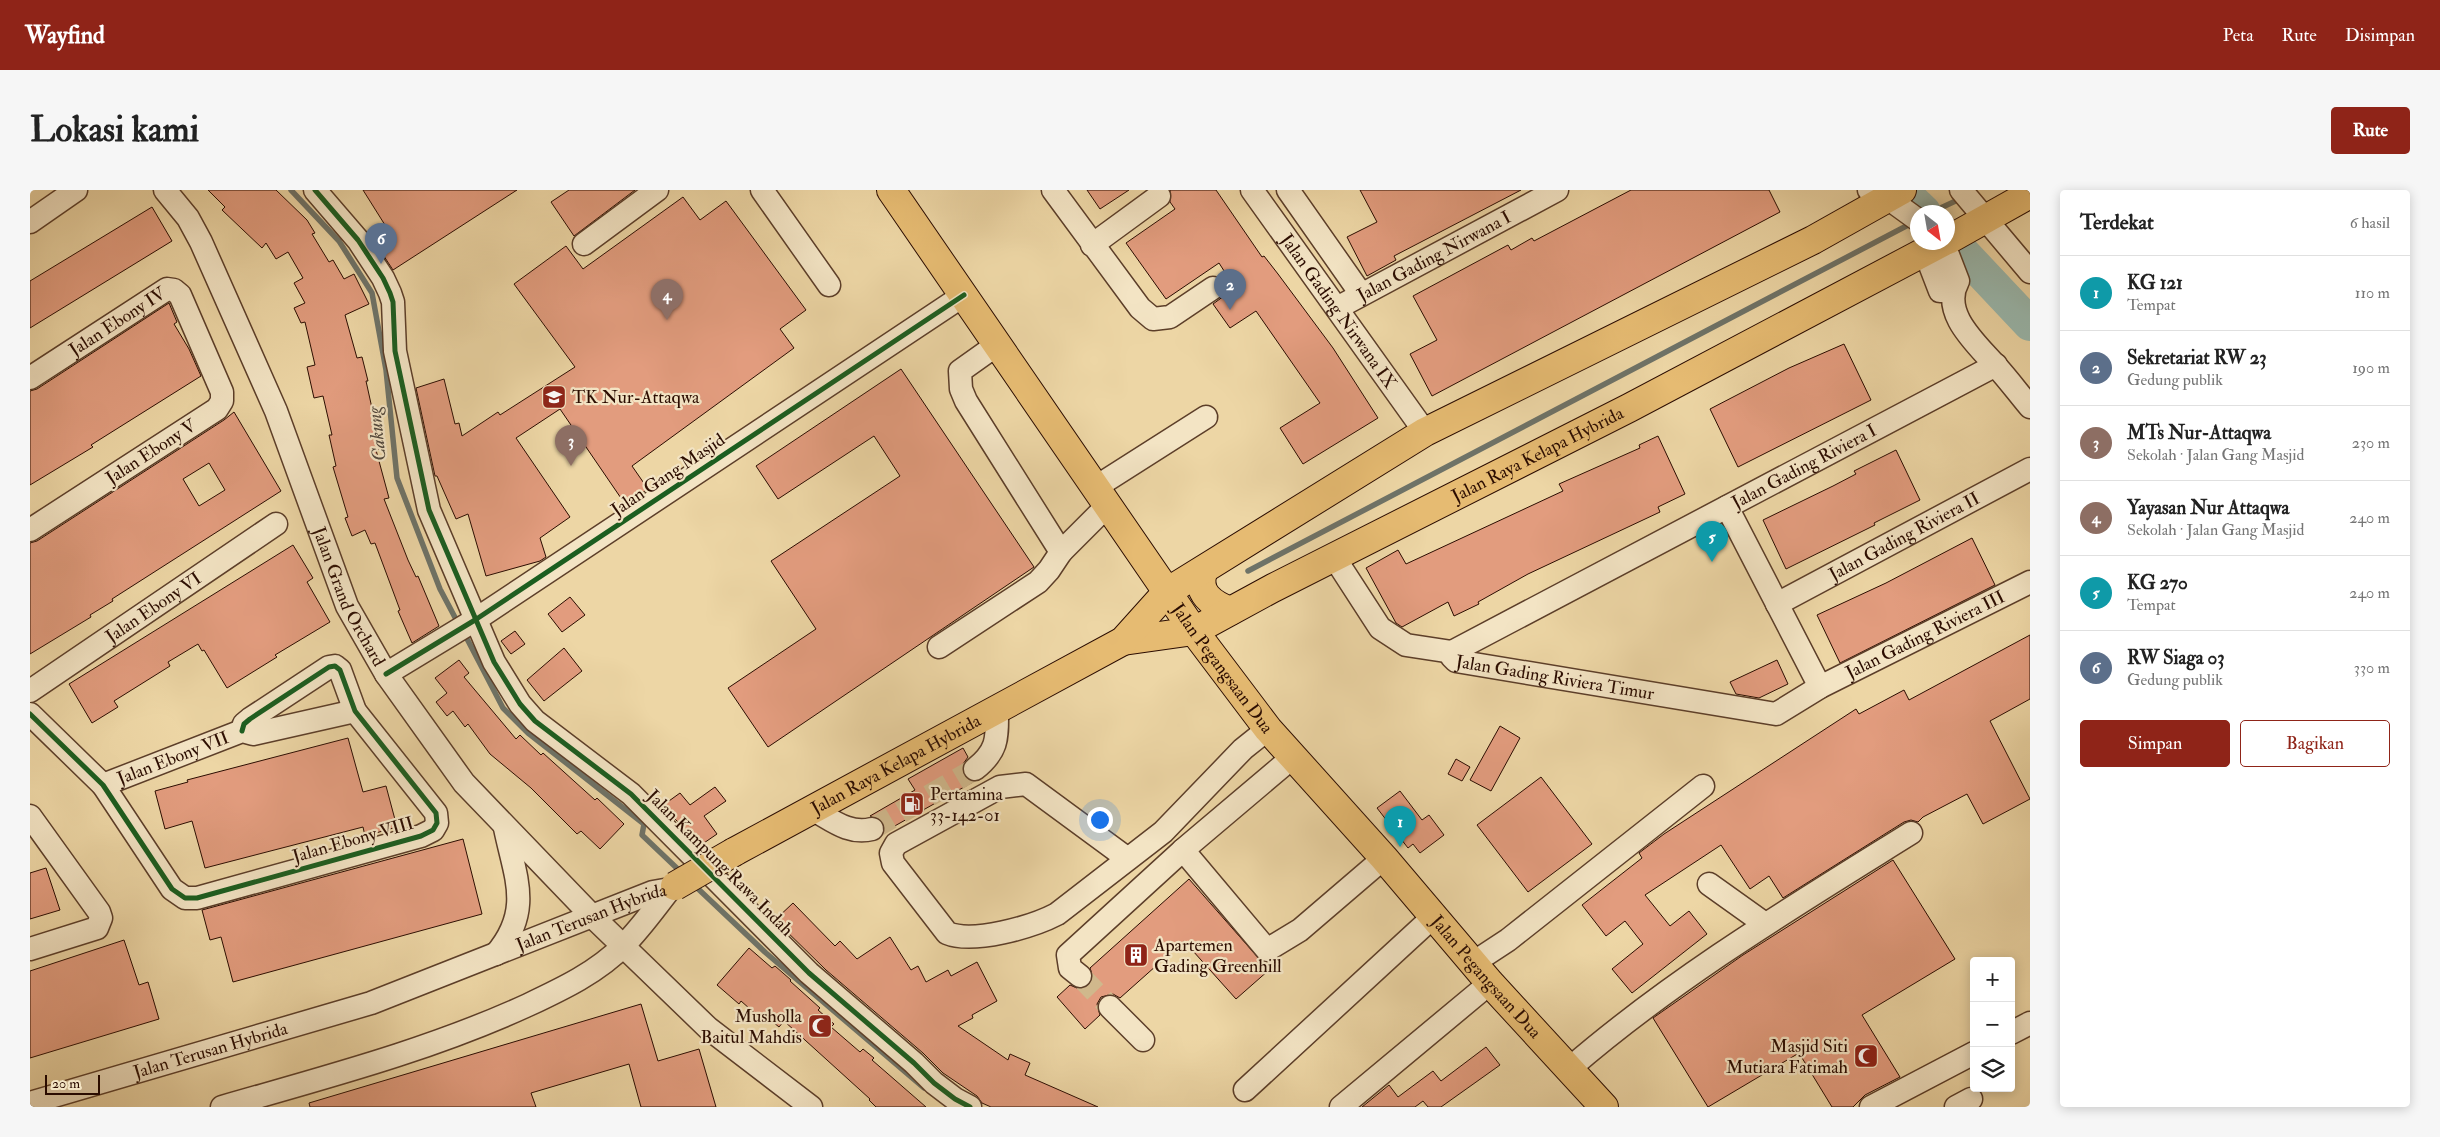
<!DOCTYPE html>
<html lang="id">
<meta charset="utf-8">
<style>
:root{--surface:#fff;--page:#f6f6f6;--text:#222;--muted:#767676;--line:#e0e0e0;--accent:#8f2418}
body{margin:0;font-family:"IM FELL Double Pica",serif;background:var(--page);color:var(--text)}
.controls{position:absolute;right:15px;bottom:15px;display:grid;overflow:hidden;border-radius:5px;box-shadow:0 2px 12px #0003}
.controls button{width:45px;height:45px;display:grid;place-items:center;padding:0;border:0;border-bottom:1px solid var(--line);background:var(--surface);color:var(--text);font:25px sans-serif}
.compass{position:absolute;left:1880px;top:15px;width:45px;height:45px;border-radius:50%;background:var(--surface);box-shadow:0 2px 12px #0003;rotate:149deg}
.scale{position:absolute;left:15px;bottom:12px;width:55px;box-sizing:border-box;padding-left:5px;border:2px solid #2b0c00;border-top:0;font-size:14px;line-height:18px;white-space:nowrap;color:#2b0c00;-webkit-text-stroke:4px #f3e4c4;paint-order:stroke}
.you{position:absolute;left:1069px;top:629px;width:18px;height:18px;margin:-12px;border:4px solid #fff;border-radius:50%;background:#1a73e8;box-shadow:0 0 0 8px #1a73e833}
.badge{display:grid;place-items:center;width:32px;height:32px;border-radius:50%;background:var(--accent);color:#fff;font-size:16px;font-weight:700}
.pin{position:absolute;translate:-50% -41px;filter:drop-shadow(0 1px 2px #0008)}
.pin::after{content:'';position:absolute;top:26px;width:18px;height:15px;background:inherit;clip-path:polygon(0 0,100% 0,50% 100%)}
.list{margin:0;padding:0;list-style:none}
h2{display:flex;justify-content:space-between;align-items:center;height:65px;margin:0;padding:0 20px;font-size:21px}
h2 small{font-size:16px;font-weight:400;color:var(--muted)}
.list li{display:grid;grid-template-columns:32px 1fr auto;gap:15px;align-items:center;box-sizing:border-box;height:75px;padding:0 20px;border-top:1px solid var(--line)}
.list b{display:block;font-size:19px;white-space:nowrap}
.list p{margin:0;font-size:16px;white-space:nowrap;color:var(--muted)}
.list em{font-size:16px;font-style:normal;color:var(--muted)}
.actions{display:flex;gap:10px;padding:15px 20px}
.actions a{flex:1;padding:11px 0;border:1px solid var(--accent);border-radius:5px;text-align:center;font-size:18px;color:var(--accent)}
.actions .main{background:var(--accent);color:#fff}
.icon{flex:none;width:28px;height:28px;fill:none;stroke:currentColor;stroke-width:2;stroke-linecap:round;stroke-linejoin:round}
.map{position:relative;flex:none;width:2000px;height:917px;overflow:hidden;border-radius:5px}
header{display:flex;align-items:center;gap:30px;box-sizing:border-box;height:70px;padding:0 25px;background:var(--accent);color:#fff}
header strong{font-size:24px}
nav{display:flex;gap:28px;margin-inline-start:auto;font-size:18px}
.intro{display:flex;align-items:center;justify-content:space-between;box-sizing:border-box;height:120px;padding:0 30px}
h1{margin:0;font-size:35px}
.button{padding:12px 22px;border-radius:5px;background:var(--accent);color:#fff;font-size:18px;font-weight:700}
main{display:flex;gap:30px;padding:0 30px}
aside{flex:1;background:var(--surface);border-radius:5px;box-shadow:0 2px 12px #0003}
.map>svg:first-child{display:block}
.lines{fill:none;stroke-linecap:round;stroke-linejoin:round}
.stream{stroke:#6e7368;stroke-width:5.5}
.river{stroke:#9ab8ad;stroke-width:34}
.building{fill:#e29c7e;stroke:#2b0c00;fill-rule:evenodd}
.minor-tunnel{stroke:#d0b88c;stroke-width:22;stroke-dasharray:22 11;stroke-linecap:butt}
.minor-casing{stroke:#5c3e29;stroke-width:25}
.major-casing{stroke:#2b0c00;stroke-width:30}
.minor{stroke:#f3e4c4;stroke-width:22}
.major{stroke:#e6bb72;stroke-width:28}
.major-bridge-casing{stroke:#2b0c00;stroke-width:30;stroke-linecap:butt}
.major-bridge{stroke:#e6bb72;stroke-width:28}
.cycleway-casing{stroke:#f3e4c4;stroke-width:8}
.cycleway{stroke:#1b5e20;stroke-width:5}
.labels{text-anchor:middle;dominant-baseline:central;stroke-width:4.5;stroke-linejoin:round;paint-order:stroke}
.street-label{font-size:18px;fill:#2b0c00;stroke:#f3e4c4}
.poi-label{font-size:18px;fill:#2b0c00;stroke:#f3e4c4;text-anchor:start}
.water-label{font-size:19px;font-style:italic;fill:#52483d;stroke:#f3e4c4}
</style>
<header>
<strong>Wayfind</strong>
<nav><a>Peta</a><a>Rute</a><a>Disimpan</a></nav>
</header>
<div class="intro"><h1>Lokasi kami</h1><a class="button">Rute</a></div>
<main>
<div class="map">
<svg width="2000" height="917" viewBox="0 0 2000 917">
<rect width="100%" height="100%" fill="#edd6a5"/>
<filter id="stains"><feTurbulence type="fractalNoise" baseFrequency=".004" numOctaves="4"/><feColorMatrix values="0 0 0 0 .2 0 0 0 0 .09 0 0 0 0 .02 0 0 0 .5 -.17"/></filter>
<radialGradient id="worn" r=".72"><stop offset=".6" stop-color="#630" stop-opacity="0"/><stop offset="1" stop-color="#630" stop-opacity=".3"/></radialGradient>
<g class="lines">
<g class="stream">
<polyline points="261,0 309,51 342,103 356,180 367,288 410,399 429,435"/>
<polyline points="1902,22 1932,8"/>
<polyline points="1218,381 1882,33"/>
<polyline points="434,443 473,518 498,543 614,634 612,645 653,684"/>
<polyline points="663,694 736,763 894,898"/>
</g>
<g class="river">
<polyline points="1871,0 1894,22"/>
<polyline points="1918,47 2000,134"/>
</g>
</g>
<g class="building">
<polygon points="178,0 246,0 277,30 285,43 282,44 299,72 303,70 314,89 324,84 339,114 315,125 327,168 332,167 338,191 336,191 351,259 346,260 359,308 354,309 378,370 386,387 388,386 409,436 382,453 368,421 370,420 345,353 341,354 335,340 322,346 315,328 318,327 303,277 306,276 299,245 302,245 293,206 284,208 277,177 285,175 275,132 271,133 264,118 275,113 264,93 273,88 258,62 246,69 236,53 232,58 192,20 195,17"/>
<polygon points="333,0 487,0 363,80 346,54 360,43"/>
<polygon points="539,0 605,0 544,46 521,12"/>
<polygon points="1057,0 1099,0 1070,19"/>
<polygon points="1140,0 1186,0 1232,67 1234,66 1248,84 1303,158 1348,228 1273,274 1250,238 1290,213 1226,121 1200,138 1183,114 1205,98 1189,73 1136,109 1096,53 1145,19 1140,12"/>
<polygon points="1330,0 1491,0 1364,66 1366,70 1337,86 1317,47 1347,32"/>
<polygon points="1601,0 1739,0 1750,22 1402,206 1380,164 1407,150 1383,106 1478,55 1481,60 1502,48 1504,51"/>
<polygon points="653,7 670,30 696,11 776,120 750,139 764,158 602,276 618,299 595,314 530,219 486,248 540,327 510,348 516,367 510,371 456,386 438,324 426,329 407,286 405,286 386,198 414,189 425,234 429,233 432,246 468,222 470,225 545,177 484,94 536,56 553,79"/>
<polygon points="122,17 142,51 0,138 0,91"/>
<polygon points="139,113 147,132 144,134 159,159 171,186 61,255 63,257 0,295 0,201 7,199"/>
<polygon points="1814,154 1841,210 1708,277 1680,219 1759,178"/>
<polygon points="871,179 1004,377 738,557 698,498 786,439 741,371 870,286 844,246 748,309 726,276"/>
<path d="M 204,222 L 251,301 L 82,409 L 83,411 L 60,425 L 61,427 L 0,464 L 0,353 L 7,351 L 194,230 ZM 179,273 L 195,300 L 169,316 L 153,289 Z"/>
<polygon points="1628,246 1655,304 1628,317 1630,322 1498,384 1448,412 1449,414 1424,426 1418,412 1372,437 1366,433 1336,378 1368,360 1376,374 1533,301 1529,294 1610,258 1609,255"/>
<polygon points="1866,260 1890,310 1844,333 1845,335 1756,379 1733,330 1803,296 1826,284 1824,281"/>
<polygon points="1942,348 1965,395 1810,473 1787,425 1856,393"/>
<polygon points="263,355 283,388 277,392 300,432 245,465 247,467 197,498 174,460 172,461 168,454 138,472 140,476 84,511 88,517 62,533 39,494"/>
<polygon points="540,407 555,425 532,442 518,424"/>
<polygon points="485,441 495,454 481,464 471,451"/>
<polygon points="2000,445 2000,509 1960,531 2000,609 1953,634 1937,604 1893,627 1888,632 1881,630 1874,632 1753,708 1739,686 1720,699 1691,655 1615,705 1640,736 1659,721 1677,744 1602,803 1582,779 1613,754 1595,731 1576,746 1552,715 1612,668 1609,663 1634,644 1826,519 1829,524 1874,500 1879,510"/>
<polygon points="534,458 552,481 514,511 497,490"/>
<polygon points="429,470 439,483 434,487 486,549 490,545 511,565 513,563 565,610 567,608 594,634 570,659 551,641 547,644 501,598 460,564 438,534 435,537 423,521 417,526 406,512 417,503 405,488"/>
<polygon points="1747,470 1758,494 1729,508 1706,504 1700,492"/>
<polygon points="1470,536 1490,548 1461,601 1440,590"/>
<polygon points="318,548 333,602 356,596 367,637 335,646 333,637 175,678 162,631 135,639 125,601 158,592 157,590"/>
<polygon points="933,558 938,567 933,574 932,582 936,588 943,592 854,642 852,630 840,626 885,600 878,589"/>
<polygon points="1426,569 1440,577 1432,591 1418,584"/>
<polygon points="1511,587 1562,654 1498,702 1447,635"/>
<polygon points="685,597 696,611 674,626 687,644 671,655 632,616 650,603 660,615"/>
<polygon points="1370,601 1392,630 1399,625 1414,645 1390,663 1383,654 1378,658 1347,618"/>
<polygon points="433,649 452,724 203,792 191,747 180,750 172,720"/>
<polygon points="1863,670 1925,769 1832,825 1870,887 1835,905 1823,917 1802,917 1769,863 1678,917 1623,828 1713,765"/>
<polygon points="16,678 30,720 0,729 0,683"/>
<polygon points="1159,689 1239,780 1206,809 1154,751 1090,808 1083,804 1071,807 1067,814 1070,825 1055,839 1027,807 1040,795 1049,799 1060,795 1063,787 1060,778"/>
<polygon points="763,713 805,756 810,751 827,769 860,747 881,780 888,776 896,792 918,780 921,786 947,772 967,811 942,825 943,828 928,836 978,870 980,864 1000,873 995,885 1068,917 961,917 952,913 947,906 913,883 893,863 796,780 745,730"/>
<polygon points="94,750 109,795 118,792 129,829 0,868 0,781"/>
<polygon points="719,758 742,778 745,776 761,790 760,791 790,818 788,820 804,834 801,837 830,862 833,859 844,868 842,870 896,917 846,917 839,910 840,909 754,831 749,837 732,823 729,827 711,811 709,814 687,795"/>
<polygon points="611,814 628,871 669,859 686,917 611,917 599,874 501,903 506,917 280,917 279,913"/>
<polygon points="1456,857 1470,875 1411,917 1398,917 1393,911 1385,917 1332,917 1359,895 1368,907 1403,881 1411,891"/>
</g>
<g class="lines">
<g class="minor-tunnel">
<polyline points="842,639 945,579"/>
<polyline points="1050,786 1080,817"/>
</g>
<defs>
<g id="minor">
<path id="s1" d="M 135,0 L 158,28 L 171,52 L 246,221 L 317,416 L 356,484 L 434,593 L 563,727 L 678,838 L 781,917"/>
<polyline points="285,0 328,50 353,88 360,103 363,112 365,161 399,320 464,472 490,514 505,531 601,604 779,783 884,873 904,893 925,909 940,917"/>
<polyline points="732,0 799,95"/>
<polyline points="1023,0 1110,118 1123,129 1140,127 1183,98"/>
<path id="s2" d="M 1222,0 L 1395,242"/>
<polyline points="1258,0 1331,104"/>
<polyline points="1839,0 1859,9 1888,30"/>
<polyline points="1931,0 2000,82"/>
<polyline points="0,32 46,0"/>
<path d="M 1913,52 L 1928,91 C 1910,123 1947,154 1966,176 C 1978,189 1989,204 2000,217"/>
<polyline points="554,54 627,0"/>
<polyline points="1062,55 1129,6"/>
<polyline points="1895,62 1910,101 1923,101"/>
<path id="s3" d="M 1307,118 L 1527,0"/>
<polyline points="968,154 930,181 931,199 936,211 1031,362"/>
<path id="s4" d="M 0,188 L 137,99 L 144,100 L 150,105 L 192,202 L 192,211 L 187,219 L 0,340"/>
<polyline points="1066,297 1176,227"/>
<polyline points="1697,317 1790,497"/>
<polyline points="1304,367 1350,438 1376,455 1422,462"/>
<path id="s5" d="M 1747,414 L 2000,279"/>
<polyline points="909,457 1008,392 1019,380 1031,362 1078,315"/>
<path id="s6" d="M 1422,462 L 1422,467 L 1426,471 L 1746,524 L 1790,497 L 2000,392"/>
<path id="s7" d="M 1422,462 L 1966,175"/>
<polyline points="356,484 445,430 934,105"/>
<path id="s8" d="M 0,501 L 246,334"/>
<polyline points="0,524 73,595 142,699 155,708 167,708 391,646 403,640 407,633 406,623 325,521 310,480 305,476 299,477 220,529 214,534 212,541"/>
<path d="M 945,579 C 969,560 967,547 967,519"/>
<path id="s9" d="M 73,595 L 212,541 L 223,544 L 325,521"/>
<path d="M 782,619 C 802,630 819,645 842,639"/>
<polyline points="0,626 69,722 71,728 67,738 0,759"/>
<polyline points="1153,660 1237,760 1270,740 1354,668"/>
<path d="M 1098,669 L 996,594 L 970,597 L 866,654 L 861,663 L 863,673 L 917,743 C 943,754 1002,737 1027,724 L 1133,642 L 1213,559 L 1238,539"/>
<polyline points="1679,694 1735,734"/>
<path d="M 466,764 C 503,720 485,687 475,638"/>
<polyline points="1443,773 1478,750 1673,596"/>
<polyline points="1050,786 1040,778 1038,765 1153,660 1263,567"/>
<polyline points="1080,817 1113,850"/>
<polyline points="1981,843 2000,833"/>
<path d="M 1539,879 C 1644,788 1764,716 1881,643"/>
<polyline points="1215,900 1403,727"/>
<path id="s10" d="M 0,913 L 341,813 L 623,702 L 640,699"/>
<path d="M 192,917 C 296,887 400,860 498,815 C 532,799 568,782 594,755 C 611,738 625,718 640,699"/>
<polyline points="1311,917 1460,793"/>
<polyline points="1841,917 1944,863"/>
<polyline points="1926,917 1941,909"/>
</g>
<g id="major">
<path id="s11" d="M 861,0 L 1164,441 L 1238,539 L 1354,668 L 1460,793 L 1574,917"/>
<polyline points="1918,50 2000,4"/>
<path d="M 1173,382 C 1166,403 1182,414 1200,421"/>
<path id="s12" d="M 1093,451 L 1164,441 L 1243,398 L 1599,218 L 1913,52"/>
<path id="s13" d="M 704,662 L 1093,451 L 1137,402 L 1395,242 L 1783,50 L 1872,0"/>
</g>
</defs>
<use href="#minor" class="minor-casing"/>
<use href="#major" class="major-casing"/>
<use href="#minor" class="minor"/>
<use href="#major" class="major"/>
<defs>
<polyline id="major-bridge" points="645,696 704,662"/>
</defs>
<use href="#major-bridge" class="major-bridge-casing"/>
<use href="#major-bridge" class="major-bridge"/>
<defs>
<g id="cycleway">
<polyline points="285,0 328,50 353,88 360,103 363,112 365,161 399,320 464,472 490,514 505,531 601,604 779,783 884,873 904,893 925,909 940,917"/>
<polyline points="356,484 445,430 934,105"/>
<polyline points="0,524 73,595 142,699 155,708 167,708 391,646 403,640 407,633 406,623 325,521 310,480 305,476 299,477 220,529 214,534 212,541"/>
</g>
</defs>
<use href="#cycleway" class="cycleway-casing"/>
<use href="#cycleway" class="cycleway"/>
</g>
<defs>
<symbol id="school-square" viewBox="-11 -11 22 22"><rect x="-9" y="-9" width="18" height="18" rx="4" fill="#8f2418" stroke="#f3e4c4"/><path d="M0-5L7-2L0 1L-7-2ZM-4 1L0 2.5L4 1V4Q0 6-4 4Z" fill="#fff"/></symbol>
<symbol id="fuel-square" viewBox="-11 -11 22 22"><rect x="-9" y="-9" width="18" height="18" rx="4" fill="#8f2418" stroke="#f3e4c4"/><path d="M-5.5-6h7V0h2V4h1.3V-2.5L3-4.5l.8-.8L6-3V5H2.5V1h-1V6h-7ZM-4.2-4.7v3.2H.2V-4.7Z" fill="#fff"/></symbol>
<symbol id="building-square" viewBox="-11 -11 22 22"><rect x="-9" y="-9" width="18" height="18" rx="4" fill="#8f2418" stroke="#f3e4c4"/><path d="M-4-6H4V6H1V3H-1V6H-4ZM-2.5-4.3h1.7v1.8h-1.7ZM.8-4.3h1.7v1.8H.8ZM-2.5-1h1.7V.8h-1.7ZM.8-1h1.7V.8H.8Z" fill="#fff"/></symbol>
<symbol id="mosque-square" viewBox="-11 -11 22 22"><rect x="-9" y="-9" width="18" height="18" rx="4" fill="#8f2418" stroke="#f3e4c4"/><path d="M3.5-4.9A6 6 0 1 0 3.5 4.9A5 5 0 1 1 3.5-4.9Z" fill="#fff"/></symbol>
</defs>
<g fill-rule="evenodd">
<use href="#school-square" x="510" y="193" width="28" height="28"/>
<use href="#fuel-square" x="868" y="600" width="28" height="28"/>
<use href="#building-square" x="1092" y="751" width="28" height="28"/>
<use href="#mosque-square" x="776" y="822" width="28" height="28"/>
<use href="#mosque-square" x="1822" y="852" width="28" height="28"/>
</g>
<g class="labels">
<g class="street-label">
<text stroke="none"><textPath href="#s3" startOffset="110">Jalan Gading Nirwana I</textPath></text>
<text stroke="none"><textPath href="#s2" startOffset="149">Jalan Gading Nirwana IX</textPath></text>
<text stroke="none"><textPath href="#s4" startOffset="104">Jalan Ebony IV</textPath></text>
<text transform="translate(121 262) rotate(-33)">Jalan Ebony V</text>
<text stroke="none"><textPath href="#s12" startOffset="458">Jalan Raya Kelapa Hybrida</textPath></text>
<text stroke="none"><textPath href="#s7" startOffset="398">Jalan Gading Riviera I</textPath></text>
<text transform="translate(638 285) rotate(-34)">Jalan Gang Masjid</text>
<text stroke="none"><textPath href="#s5" startOffset="144">Jalan Gading Riviera II</textPath></text>
<text stroke="none"><textPath href="#s1" startOffset="448">Jalan Grand Orchard</textPath></text>
<text stroke="none"><textPath href="#s8" startOffset="149">Jalan Ebony VI</textPath></text>
<text stroke="none"><textPath href="#s6" startOffset="504">Jalan Gading Riviera III</textPath></text>
<text stroke="none"><textPath href="#s11" startOffset="582">Jalan Pegangsaan Dua</textPath></text>
<text stroke="none"><textPath href="#s6" startOffset="111">Jalan Gading Riviera Timur</textPath></text>
<text stroke="none"><textPath href="#s9" startOffset="75">Jalan Ebony VII</textPath></text>
<text stroke="none"><textPath href="#s13" startOffset="184">Jalan Raya Kelapa Hybrida</textPath></text>
<text transform="translate(323 650) rotate(-16)">Jalan Ebony VIII</text>
<text transform="translate(690 673) rotate(45)">Jalan Kampung Rawa Indah</text>
<text stroke="none"><textPath href="#s10" startOffset="592">Jalan Terusan Hybrida</textPath></text>
<text stroke="none"><textPath href="#s11" startOffset="988">Jalan Pegangsaan Dua</textPath></text>
<text stroke="none"><textPath href="#s10" startOffset="188">Jalan Terusan Hybrida</textPath></text>
</g>
<g class="poi-label">
<text x="542" y="207">TK Nur-Attaqwa</text>
<text x="900" y="604">Pertamina<tspan x="900" dy="21">33-142-01</tspan></text>
<text x="1124" y="755">Apartemen<tspan x="1124" dy="21">Gading Greenhill</tspan></text>
<text x="772" y="826" text-anchor="end">Musholla<tspan x="772" dy="21">Baitul Mahdis</tspan></text>
<text x="1818" y="856" text-anchor="end">Masjid Siti<tspan x="1818" dy="21">Mutiara Fatimah</tspan></text>
</g>
<g class="water-label">
<text transform="translate(347 244) rotate(-96)">Cakung</text>
</g>
</g>
<rect width="100%" height="100%" filter="url(#stains)"/>
<rect width="100%" height="100%" fill="url(#worn)"/>
</svg>
<div class="controls">
<button>+</button>
<button>−</button>
<button><svg class="icon" aria-label="layers" viewBox="0 0 24 24"><path d="M12 4l9 5-9 5-9-5zM3 14l9 5 9-5"/></svg></button>
</div>
<svg class="compass" viewBox="-18 -18 36 36"><path d="M0-13l5 13h-10z" fill="#e53935"/><path d="M0 13l5-13h-10z" fill="#767676"/></svg>
<div class="scale">20 m</div>
<div class="you"></div>
<div class="pin badge" style="left:1370px;top:657px;background:#0f9aa8">1</div>
<div class="pin badge" style="left:1200px;top:120px;background:#5c6f8a">2</div>
<div class="pin badge" style="left:541px;top:276px;background:#8d6e63">3</div>
<div class="pin badge" style="left:637px;top:130px;background:#8d6e63">4</div>
<div class="pin badge" style="left:1682px;top:372px;background:#0f9aa8">5</div>
<div class="pin badge" style="left:351px;top:74px;background:#5c6f8a">6</div>
</div>
<aside>
<h2>Terdekat<small>6 hasil</small></h2>
<ul class="list">
<li><span class="badge" style="background:#0f9aa8">1</span><div><b>KG 121</b><p>Tempat</p></div><em>110 m</em></li>
<li><span class="badge" style="background:#5c6f8a">2</span><div><b>Sekretariat RW 23</b><p>Gedung publik</p></div><em>190 m</em></li>
<li><span class="badge" style="background:#8d6e63">3</span><div><b>MTs Nur-Attaqwa</b><p>Sekolah · Jalan Gang Masjid</p></div><em>230 m</em></li>
<li><span class="badge" style="background:#8d6e63">4</span><div><b>Yayasan Nur Attaqwa</b><p>Sekolah · Jalan Gang Masjid</p></div><em>240 m</em></li>
<li><span class="badge" style="background:#0f9aa8">5</span><div><b>KG 270</b><p>Tempat</p></div><em>240 m</em></li>
<li><span class="badge" style="background:#5c6f8a">6</span><div><b>RW Siaga 03</b><p>Gedung publik</p></div><em>330 m</em></li>
</ul>
<div class="actions"><a class="main">Simpan</a><a>Bagikan</a></div>
</aside>
</main>
